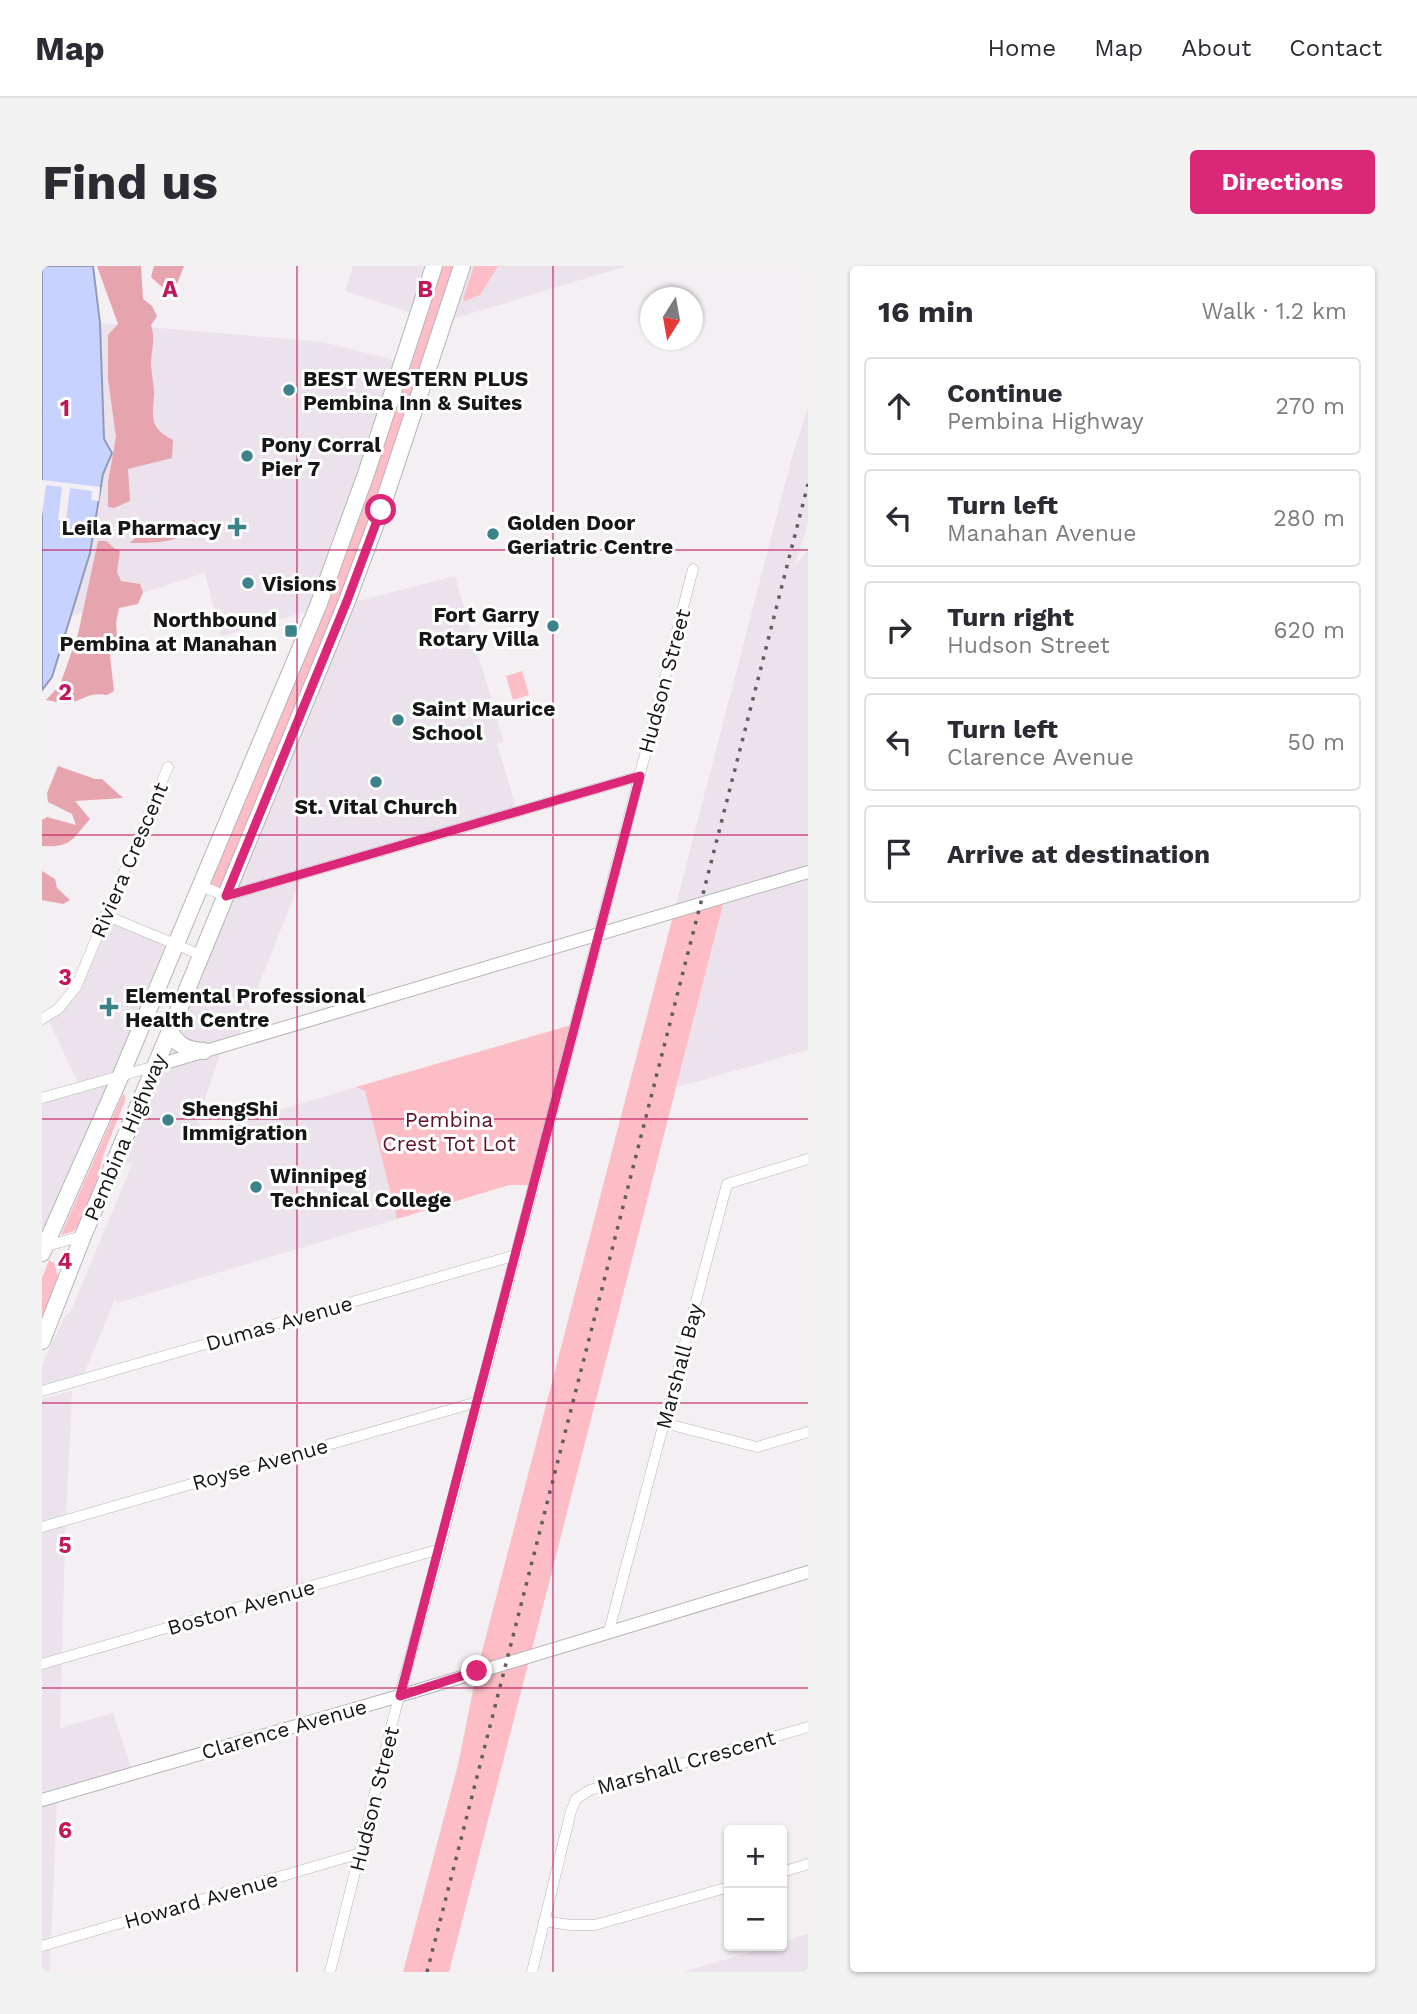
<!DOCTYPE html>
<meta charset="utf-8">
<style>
:root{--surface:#fff;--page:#f2f2f3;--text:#2b2b33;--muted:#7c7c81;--line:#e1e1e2;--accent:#db2777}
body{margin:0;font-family:"Work Sans",sans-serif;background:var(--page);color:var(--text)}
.controls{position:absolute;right:21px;bottom:21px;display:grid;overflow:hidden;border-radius:7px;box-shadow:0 2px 5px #0004}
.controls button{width:63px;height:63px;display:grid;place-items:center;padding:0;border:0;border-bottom:2px solid var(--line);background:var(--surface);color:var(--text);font:35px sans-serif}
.compass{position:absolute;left:598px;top:21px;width:63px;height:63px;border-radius:50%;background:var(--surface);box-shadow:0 2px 5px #0004;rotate:191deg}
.stop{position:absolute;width:21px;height:21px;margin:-16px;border:5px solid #db2777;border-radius:50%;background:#fff}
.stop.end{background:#db2777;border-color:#fff;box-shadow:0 2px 7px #0008}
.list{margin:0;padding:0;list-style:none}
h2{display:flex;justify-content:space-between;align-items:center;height:91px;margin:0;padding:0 28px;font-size:30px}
h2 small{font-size:23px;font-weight:400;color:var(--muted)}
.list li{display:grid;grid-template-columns:46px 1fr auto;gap:21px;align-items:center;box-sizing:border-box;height:98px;margin:0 14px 14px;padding:0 14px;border:2px solid var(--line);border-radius:7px}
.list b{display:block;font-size:26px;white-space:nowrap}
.list p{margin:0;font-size:23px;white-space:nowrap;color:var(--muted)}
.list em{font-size:23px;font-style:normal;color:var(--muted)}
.icon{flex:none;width:38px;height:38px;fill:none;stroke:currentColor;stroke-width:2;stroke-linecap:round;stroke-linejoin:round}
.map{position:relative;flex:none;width:766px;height:1706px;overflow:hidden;border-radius:7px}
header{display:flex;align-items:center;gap:42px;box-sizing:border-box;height:98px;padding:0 35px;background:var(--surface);border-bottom:2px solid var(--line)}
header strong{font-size:33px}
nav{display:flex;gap:38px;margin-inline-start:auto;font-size:24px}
.intro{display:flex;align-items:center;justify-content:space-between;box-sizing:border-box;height:168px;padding:0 42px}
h1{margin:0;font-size:49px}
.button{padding:18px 32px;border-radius:7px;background:var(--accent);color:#fff;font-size:24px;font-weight:700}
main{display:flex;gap:42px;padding:0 42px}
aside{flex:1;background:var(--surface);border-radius:7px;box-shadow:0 2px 5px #0004}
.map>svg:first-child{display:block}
.built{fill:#ebe2ec}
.green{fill:#fcbdc6}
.forest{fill:#e6a4ae}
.water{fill:#c8d2fe;stroke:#939ab9;stroke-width:2}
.pier{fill:#f3eff3}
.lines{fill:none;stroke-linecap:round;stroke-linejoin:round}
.minor-casing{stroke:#b7b3b7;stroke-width:11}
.tertiary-casing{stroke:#b7b3b7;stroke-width:14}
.primary-casing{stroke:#b7b3b7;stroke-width:18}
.minor{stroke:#fff;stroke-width:10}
.tertiary{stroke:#fff;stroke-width:12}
.primary{stroke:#fff;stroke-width:16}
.rail{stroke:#605e60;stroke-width:3.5;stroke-dasharray:3.5 7;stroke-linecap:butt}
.route{stroke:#db2777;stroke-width:9}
.grid{fill:none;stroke:#c2185b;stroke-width:2;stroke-opacity:0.55}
.poi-dot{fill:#3b828a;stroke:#fff;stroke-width:2.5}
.labels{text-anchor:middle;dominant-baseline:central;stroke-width:6;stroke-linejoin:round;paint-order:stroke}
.poi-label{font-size:21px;font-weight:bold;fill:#171617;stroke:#fff;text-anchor:start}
.street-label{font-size:21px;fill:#171617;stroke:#fff}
.park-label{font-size:21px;fill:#5e1228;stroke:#fff}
.grid-label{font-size:23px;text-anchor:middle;font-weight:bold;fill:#c2185b;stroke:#fff;stroke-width:6;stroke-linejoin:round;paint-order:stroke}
</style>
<header>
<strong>Map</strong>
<nav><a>Home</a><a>Map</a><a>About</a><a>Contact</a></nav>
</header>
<div class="intro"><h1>Find us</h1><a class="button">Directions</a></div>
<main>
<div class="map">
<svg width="766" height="1706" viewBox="0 0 766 1706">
<rect width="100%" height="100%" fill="#f3eff3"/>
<g class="built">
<polygon points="311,0 392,0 376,49 303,25"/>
<polygon points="420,0 584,0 404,55"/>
<polygon points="58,57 281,76 360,96 274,343 179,370 163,307 29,350 48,287 61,208 70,187 62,173"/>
<polygon points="766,141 766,257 753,299 766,284 766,784 635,821 683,631 632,646 749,195"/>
<polygon points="413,310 462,476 455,478 475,545 261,608 194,776 181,780 155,855 165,866 314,821 323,825 355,953 75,1037 73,1034 41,1110 0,1120 0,1099 24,1048 28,1047 91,896 71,902 305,335 321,334"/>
<polygon points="63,649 134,678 0,987 0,832 38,821 5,751 25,733"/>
<polygon points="30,1125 23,1272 18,1462 71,1447 91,1507 15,1530 8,1706 0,1706 0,1133"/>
<polygon points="766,1668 766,1706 641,1706 728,1680 740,1680 740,1676"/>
</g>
<g class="green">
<polygon points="392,0 420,0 339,244 185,630 159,620 274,343"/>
<polygon points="432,0 456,0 438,29 423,35 421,33"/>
<polygon points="480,405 487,429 471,434 464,410"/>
<polygon points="683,631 407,1706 361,1706 416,1499 435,1405 632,646"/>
<polygon points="533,758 492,919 467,919 355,953 323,825 314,821"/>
<polygon points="81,828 83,829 83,835 62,887 54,918 39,959 30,966 19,969"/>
<polygon points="7,994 13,998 16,1012 0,1053 0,1012"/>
</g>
<g class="forest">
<path d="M 55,0 L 99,0 L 101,33 L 110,40 L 115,50 L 109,59 C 114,72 109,85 109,98 C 109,108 112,117 112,127 C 111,151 106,161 131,174 L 130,192 L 86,203 L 88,235 L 72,242 L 66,241 L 66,216 L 74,171 L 66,113 L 66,69 L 76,58 Z"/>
<polygon points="112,0 142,0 135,18 121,22 109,11"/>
<path d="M 152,254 L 155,257 C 142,278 110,277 88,277 L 95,270 Z"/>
<path d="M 56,275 L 64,275 L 72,282 L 78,285 L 75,306 L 79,315 L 98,318 L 101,326 L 96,338 L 77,342 L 74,357 L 75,368 L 68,390 L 72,425 L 65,429 C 45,426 43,434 27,437 C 20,438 11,435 4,434 L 18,419 L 36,368 Z"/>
<path d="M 16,500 L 53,513 L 60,513 L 81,532 L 33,535 L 48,553 C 30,573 30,582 0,580 L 0,554 L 5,551 L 34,559 L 30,548 L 6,536 L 5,527 Z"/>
<polygon points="0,605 13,613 15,622 28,634 21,638 0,634"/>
</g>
<polygon class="water" points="0,0 51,0 58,57 62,173 70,187 61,208 48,287 10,411 0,424"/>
<polygon class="pier" points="0,214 58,221 57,235 49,234 50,225 28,222 24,255 16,254 20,221 4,219 0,250"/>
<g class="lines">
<defs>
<g id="minor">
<polyline points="159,620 184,630 598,510"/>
<polyline points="63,649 159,689"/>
<polyline points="0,753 16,743 34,721 126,501"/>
<polyline points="0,832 113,800"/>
<polyline points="1,981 41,970"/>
<polyline points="0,1125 474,989"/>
<polyline points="622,1157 715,1181 766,1166"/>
<polyline points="0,1261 435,1136"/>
<polyline points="567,1365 685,918 766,893"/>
<polyline points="0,1398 398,1283"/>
<polyline points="740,1606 766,1598"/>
<polyline points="502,1655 528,1659 553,1659 687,1621"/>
<polyline points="0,1680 319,1587"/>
<polyline points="288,1706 353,1446 394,1297 651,303"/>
<polyline points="490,1706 529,1545 534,1533 548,1524 766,1461"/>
</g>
<g id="tertiary">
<polyline points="113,800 766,606"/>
<polyline points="0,1534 357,1430 766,1306"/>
</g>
<g id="primary">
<path d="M 128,765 C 135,780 146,784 162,785"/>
<polyline points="0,987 79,809 276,340 324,208 392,0"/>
<polyline points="0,1075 41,970 128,765 305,335 339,244 420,0"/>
</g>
</defs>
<use href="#minor" class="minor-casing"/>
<use href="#tertiary" class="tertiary-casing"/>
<use href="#primary" class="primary-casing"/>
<use href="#minor" class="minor"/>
<use href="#tertiary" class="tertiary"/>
<use href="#primary" class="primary"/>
<polyline class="rail" points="385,1706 766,218"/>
</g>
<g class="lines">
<polyline class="route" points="339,244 305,335 184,630 598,510 358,1430 435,1405"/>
</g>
<path class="grid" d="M 255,0 L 255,1706M 511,0 L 511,1706M 0,284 L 766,284M 0,569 L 766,569M 0,853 L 766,853M 0,1137 L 766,1137M 0,1422 L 766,1422"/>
<g class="poi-dot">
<circle cx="247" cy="124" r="7"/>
<circle cx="205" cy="190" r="7"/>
<path d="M191.5 250.5h7v7h7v7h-7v7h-7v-7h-7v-7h7z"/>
<circle cx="451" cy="268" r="7"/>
<circle cx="206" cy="317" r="7"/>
<circle cx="511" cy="360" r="7"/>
<rect x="242" y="358" width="14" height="14" rx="3.5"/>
<circle cx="356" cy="454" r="7"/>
<circle cx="334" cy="516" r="7"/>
<path d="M63.5 730.5h7v7h7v7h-7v7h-7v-7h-7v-7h7z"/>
<circle cx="126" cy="854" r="7"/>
<circle cx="214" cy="921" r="7"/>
</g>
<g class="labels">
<g class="poi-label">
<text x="261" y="112">BEST WESTERN PLUS<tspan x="261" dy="24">Pembina Inn &amp; Suites</tspan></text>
<text x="219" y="178">Pony Corral<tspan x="219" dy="24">Pier 7</tspan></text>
<text x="465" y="256">Golden Door<tspan x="465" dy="24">Geriatric Centre</tspan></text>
<text x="179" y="261" text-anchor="end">Leila Pharmacy</text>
<text x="220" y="317">Visions</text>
<text x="497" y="348" text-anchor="end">Fort Garry<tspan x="497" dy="24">Rotary Villa</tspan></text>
<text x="235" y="353" text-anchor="end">Northbound<tspan x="235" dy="24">Pembina at Manahan</tspan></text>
<text x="370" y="442">Saint Maurice<tspan x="370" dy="24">School</tspan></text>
<text x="334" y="540" text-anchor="middle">St. Vital Church</text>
<text x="83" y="729">Elemental Professional<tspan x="83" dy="24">Health Centre</tspan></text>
<text x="140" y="842">ShengShi<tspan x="140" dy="24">Immigration</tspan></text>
<text x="228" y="909">Winnipeg<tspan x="228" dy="24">Technical College</tspan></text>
</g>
<g class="street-label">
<text transform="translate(622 415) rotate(-75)">Hudson Street</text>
<text transform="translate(87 594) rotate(-67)">Riviera Crescent</text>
<text transform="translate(83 871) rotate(-67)">Pembina Highway</text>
<text transform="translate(237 1057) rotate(-16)">Dumas Avenue</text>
<text transform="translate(637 1100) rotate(-75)">Marshall Bay</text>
<text transform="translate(218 1198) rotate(-16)">Royse Avenue</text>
<text transform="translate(199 1341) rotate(-16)">Boston Avenue</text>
<text transform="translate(242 1463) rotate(-16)">Clarence Avenue</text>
<text transform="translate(644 1496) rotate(-16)">Marshall Crescent</text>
<text transform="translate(332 1533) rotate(-76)">Hudson Street</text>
<text transform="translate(159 1634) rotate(-16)">Howard Avenue</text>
</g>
<g class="park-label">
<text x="407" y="853">Pembina<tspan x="407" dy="24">Crest Tot Lot</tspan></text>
</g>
</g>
<g class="grid-label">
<text x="128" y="31">A</text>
<text x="383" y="31">B</text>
<text x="23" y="150">1</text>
<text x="23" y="434">2</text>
<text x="23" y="719">3</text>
<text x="23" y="1003">4</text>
<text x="23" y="1287">5</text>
<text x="23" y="1572">6</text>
</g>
</svg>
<div class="controls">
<button>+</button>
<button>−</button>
</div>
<svg class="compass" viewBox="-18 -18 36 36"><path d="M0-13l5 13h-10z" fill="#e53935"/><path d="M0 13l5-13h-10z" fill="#7c7c81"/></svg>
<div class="stop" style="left:339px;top:244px"></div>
<div class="stop end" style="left:435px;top:1405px"></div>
</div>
<aside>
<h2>16 min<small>Walk · 1.2 km</small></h2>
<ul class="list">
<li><svg class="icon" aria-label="ahead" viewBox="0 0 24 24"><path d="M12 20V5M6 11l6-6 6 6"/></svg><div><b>Continue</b><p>Pembina Highway</p></div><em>270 m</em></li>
<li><svg class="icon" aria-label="left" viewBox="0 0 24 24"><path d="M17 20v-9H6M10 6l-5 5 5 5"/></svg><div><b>Turn left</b><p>Manahan Avenue</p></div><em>280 m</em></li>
<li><svg class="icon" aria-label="right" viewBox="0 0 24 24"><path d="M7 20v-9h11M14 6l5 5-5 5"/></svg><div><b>Turn right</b><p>Hudson Street</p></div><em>620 m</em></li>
<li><svg class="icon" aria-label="left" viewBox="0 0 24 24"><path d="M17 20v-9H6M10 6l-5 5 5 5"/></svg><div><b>Turn left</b><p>Clarence Avenue</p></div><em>50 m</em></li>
<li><svg class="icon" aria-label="arrive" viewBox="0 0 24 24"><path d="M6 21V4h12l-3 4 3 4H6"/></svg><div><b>Arrive at destination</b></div></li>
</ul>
</aside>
</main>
